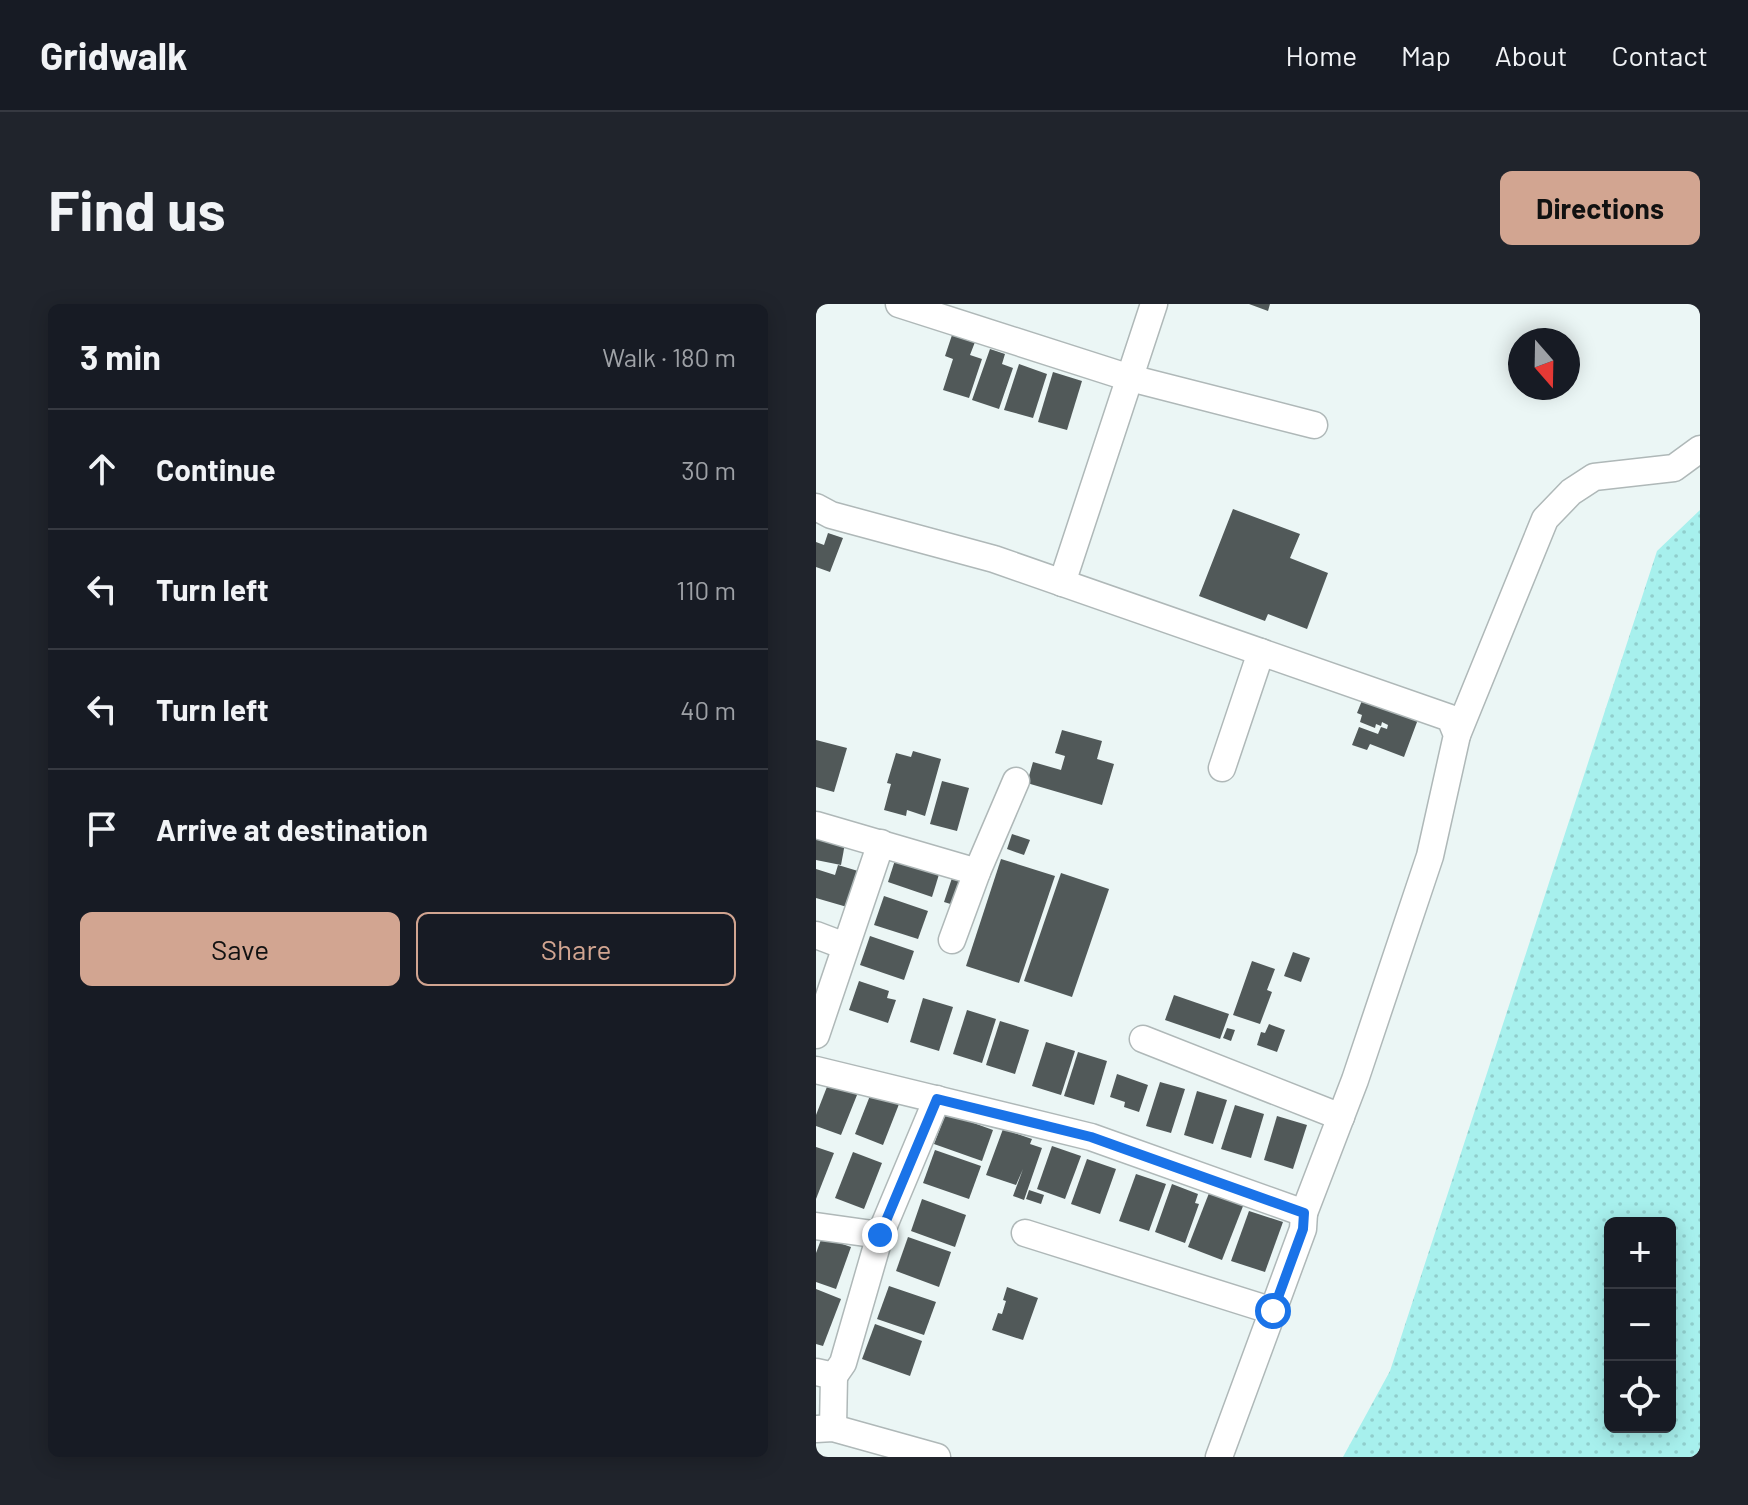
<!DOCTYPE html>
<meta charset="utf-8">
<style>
:root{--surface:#171b24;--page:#20242c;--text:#f1f3f6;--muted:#9ea1a6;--line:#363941;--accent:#d2a591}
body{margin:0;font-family:Barlow,sans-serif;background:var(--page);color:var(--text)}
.controls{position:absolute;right:24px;bottom:24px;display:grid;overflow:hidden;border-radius:12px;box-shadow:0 4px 20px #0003}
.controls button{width:72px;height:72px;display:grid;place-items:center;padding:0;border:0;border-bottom:2px solid var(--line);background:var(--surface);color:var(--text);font:40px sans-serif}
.compass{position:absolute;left:692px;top:24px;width:72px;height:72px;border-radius:50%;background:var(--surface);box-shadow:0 4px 20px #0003;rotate:160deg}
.stop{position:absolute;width:24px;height:24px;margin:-18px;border:6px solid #1a73e8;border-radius:50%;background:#fff}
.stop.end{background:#1a73e8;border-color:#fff;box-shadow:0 2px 8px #0008}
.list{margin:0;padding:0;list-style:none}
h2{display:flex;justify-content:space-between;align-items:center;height:104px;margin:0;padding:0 32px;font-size:34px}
h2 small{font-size:26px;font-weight:400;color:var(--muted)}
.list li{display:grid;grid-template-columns:52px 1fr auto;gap:24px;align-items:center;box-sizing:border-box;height:120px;padding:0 32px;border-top:2px solid var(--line)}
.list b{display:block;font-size:30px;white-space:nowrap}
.list em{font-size:26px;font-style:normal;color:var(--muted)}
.actions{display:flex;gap:16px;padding:24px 32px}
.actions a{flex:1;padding:18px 0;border:2px solid var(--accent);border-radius:12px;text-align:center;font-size:28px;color:var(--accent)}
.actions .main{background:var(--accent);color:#111}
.icon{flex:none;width:44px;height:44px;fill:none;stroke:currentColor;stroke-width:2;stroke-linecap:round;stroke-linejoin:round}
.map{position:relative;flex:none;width:884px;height:1153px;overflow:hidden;border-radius:12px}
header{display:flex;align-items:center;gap:48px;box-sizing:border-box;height:112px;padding:0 40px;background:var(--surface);border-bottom:2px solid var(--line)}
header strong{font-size:38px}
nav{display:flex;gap:44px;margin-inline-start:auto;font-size:28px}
.intro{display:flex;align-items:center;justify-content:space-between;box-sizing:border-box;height:192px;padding:0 48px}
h1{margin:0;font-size:56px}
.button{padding:20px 36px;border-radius:12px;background:var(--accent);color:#111;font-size:28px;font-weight:700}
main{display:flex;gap:48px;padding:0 48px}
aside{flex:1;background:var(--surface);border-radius:12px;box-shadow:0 4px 20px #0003}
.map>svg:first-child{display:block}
.grass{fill:url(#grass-dots);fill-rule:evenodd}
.building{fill:#515959}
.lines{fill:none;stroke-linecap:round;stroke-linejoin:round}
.minor-casing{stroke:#afb8b8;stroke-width:29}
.minor{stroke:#fff;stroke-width:26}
.route{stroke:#1a73e8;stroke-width:10}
</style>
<header>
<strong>Gridwalk</strong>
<nav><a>Home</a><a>Map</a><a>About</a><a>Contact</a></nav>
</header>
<div class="intro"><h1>Find us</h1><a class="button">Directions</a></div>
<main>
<aside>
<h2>3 min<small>Walk · 180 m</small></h2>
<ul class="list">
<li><svg class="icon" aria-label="ahead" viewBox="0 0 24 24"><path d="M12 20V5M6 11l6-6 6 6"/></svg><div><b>Continue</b></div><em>30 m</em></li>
<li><svg class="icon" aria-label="left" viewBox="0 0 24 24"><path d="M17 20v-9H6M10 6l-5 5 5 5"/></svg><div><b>Turn left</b></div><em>110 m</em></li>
<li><svg class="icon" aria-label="left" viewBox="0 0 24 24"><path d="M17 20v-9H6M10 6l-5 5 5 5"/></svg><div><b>Turn left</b></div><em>40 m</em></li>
<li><svg class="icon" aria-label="arrive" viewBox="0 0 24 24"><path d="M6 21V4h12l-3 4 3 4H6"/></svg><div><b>Arrive at destination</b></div></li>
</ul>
<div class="actions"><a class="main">Save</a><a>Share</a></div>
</aside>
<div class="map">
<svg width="884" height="1153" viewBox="0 0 884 1153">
<defs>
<pattern id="grass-dots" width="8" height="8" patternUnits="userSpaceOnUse" patternTransform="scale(2)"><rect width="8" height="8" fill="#a7f0ed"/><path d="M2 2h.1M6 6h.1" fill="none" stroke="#90cecc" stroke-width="1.8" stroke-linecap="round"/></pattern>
</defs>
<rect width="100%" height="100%" fill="#ebf6f5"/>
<path class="grass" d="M 884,206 L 884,1153 L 527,1153 L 574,1067 L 841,247 ZM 794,919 L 854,919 L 854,1123 L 794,1123 Z"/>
<g class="building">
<polygon points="433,0 454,0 452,7"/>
<polygon points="136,31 159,38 154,51 166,55 153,94 127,86 137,55 129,52"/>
<polygon points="174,45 189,50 186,60 197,64 183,105 156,96"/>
<polygon points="203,60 231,70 217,114 188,106"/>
<polygon points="237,68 266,77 251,126 222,118"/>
<polygon points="417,205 484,230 474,254 512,269 491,325 452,310 449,317 383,292"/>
<polygon points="12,229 27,234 14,268 0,263 0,238 8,241"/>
<polygon points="549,389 604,410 588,453 554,440 551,446 536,441 543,423 562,430 565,423 571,425 572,421 566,418 565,422 560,420 559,424 544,418 546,411 541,409"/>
<polygon points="246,426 286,437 281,455 298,460 286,501 211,479 217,458 245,466 249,452 239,449"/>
<polygon points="0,436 31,444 18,488 0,483"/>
<polygon points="97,447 125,455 109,512 91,506 90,512 68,506 75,480 71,479 80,449 95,453"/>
<polygon points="126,477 153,484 141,527 114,520"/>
<polygon points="0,528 30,534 25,561 0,556"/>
<polygon points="196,530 214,536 208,551 191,545"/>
<polygon points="81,550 125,564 116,593 72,578"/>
<polygon points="185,555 239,572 203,679 150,662"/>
<polygon points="22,561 42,567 31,603 0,594 0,565 19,571"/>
<polygon points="245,569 293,585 256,693 208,677"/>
<polygon points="136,574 149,577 141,602 128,598"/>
<polygon points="68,592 112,607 102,635 58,621"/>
<polygon points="54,632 98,647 88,676 44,661"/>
<polygon points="477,648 494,654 485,678 468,672"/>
<polygon points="436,657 459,665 451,686 456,688 444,720 417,711"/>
<polygon points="43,677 73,687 71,694 80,696 72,719 33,706"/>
<polygon points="358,691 413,710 404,735 349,716"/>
<polygon points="107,694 137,703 123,747 94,738"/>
<polygon points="151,706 180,715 166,759 137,750"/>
<polygon points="184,717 213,726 199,770 170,761"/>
<polygon points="453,720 469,726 461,748 441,741 445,728 449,729"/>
<polygon points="411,724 419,726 415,737 407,734"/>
<polygon points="230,738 259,747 245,791 216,782"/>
<polygon points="262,748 291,757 278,801 248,792"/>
<polygon points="301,770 332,781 323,808 308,803 309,798 294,793"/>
<polygon points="14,775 43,786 25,831 0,822 0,811"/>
<polygon points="344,778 369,785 355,829 330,822"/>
<polygon points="57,784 85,795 67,841 39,830"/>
<polygon points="381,787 411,796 397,840 368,831"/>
<polygon points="419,801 448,810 435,854 405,845"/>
<polygon points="130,809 177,826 166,857 118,840"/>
<polygon points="461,812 491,821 477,865 448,856"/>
<polygon points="187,825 216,835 214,840 226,844 208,896 197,892 207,865 200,881 170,871"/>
<polygon points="236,842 265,852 249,895 221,885"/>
<polygon points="0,843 18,849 0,895"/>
<polygon points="119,846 165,862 153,895 107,879"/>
<polygon points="37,848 66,859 48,905 19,894"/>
<polygon points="271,855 300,865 284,910 255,900"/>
<polygon points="320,870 350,880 333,927 303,917"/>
<polygon points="356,880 382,890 379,899 383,900 369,939 339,928"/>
<polygon points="395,884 429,897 406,956 372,943"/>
<polygon points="213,886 228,891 225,900 210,895"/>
<polygon points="106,895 150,911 139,943 95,927"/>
<polygon points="433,907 467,918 449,968 415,957"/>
<polygon points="6,933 35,943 20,985 0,978 0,949"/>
<polygon points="92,933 135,948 123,983 80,967"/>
<polygon points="73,982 120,998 108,1031 61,1015"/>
<polygon points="191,983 222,994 207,1036 176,1026 182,1009 186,1010 190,997 187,996"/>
<polygon points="0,985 25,995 7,1042 0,1040"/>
<polygon points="59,1020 106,1037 94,1072 46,1055"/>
</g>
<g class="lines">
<defs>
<g id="minor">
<polyline points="83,0 314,74 498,121"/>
<polyline points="0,203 15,211 178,255 634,414 641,431 614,552 539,776 488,909"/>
<polyline points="246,279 338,0"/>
<polyline points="641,431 729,215 755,188 778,173 858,164 884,145"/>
<polyline points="406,464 445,348"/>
<polyline points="0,521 161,568"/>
<polyline points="0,631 29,642"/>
<polyline points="136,636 161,568 200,477"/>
<polyline points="0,731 65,539"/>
<polyline points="327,735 525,813"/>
<polyline points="0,766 275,833 488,909 487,925 403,1153"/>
<polyline points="0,922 64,931"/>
<polyline points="209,929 457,1007"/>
<polyline points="0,1068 18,1072 27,1059 64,931 121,795"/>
<polyline points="17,1124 18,1072"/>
<polyline points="0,1125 17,1124 121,1153"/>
</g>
</defs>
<use href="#minor" class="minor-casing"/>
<use href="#minor" class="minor"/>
</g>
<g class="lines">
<polyline class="route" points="64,931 121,795 275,833 488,909 487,925 457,1007"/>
</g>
</svg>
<div class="controls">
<button>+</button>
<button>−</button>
<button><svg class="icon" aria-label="locate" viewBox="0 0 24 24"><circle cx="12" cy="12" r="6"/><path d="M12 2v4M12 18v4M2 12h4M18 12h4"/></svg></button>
</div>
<svg class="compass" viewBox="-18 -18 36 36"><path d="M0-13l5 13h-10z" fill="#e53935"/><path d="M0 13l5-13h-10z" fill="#9ea1a6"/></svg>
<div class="stop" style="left:457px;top:1007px"></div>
<div class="stop end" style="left:64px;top:931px"></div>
</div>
</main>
